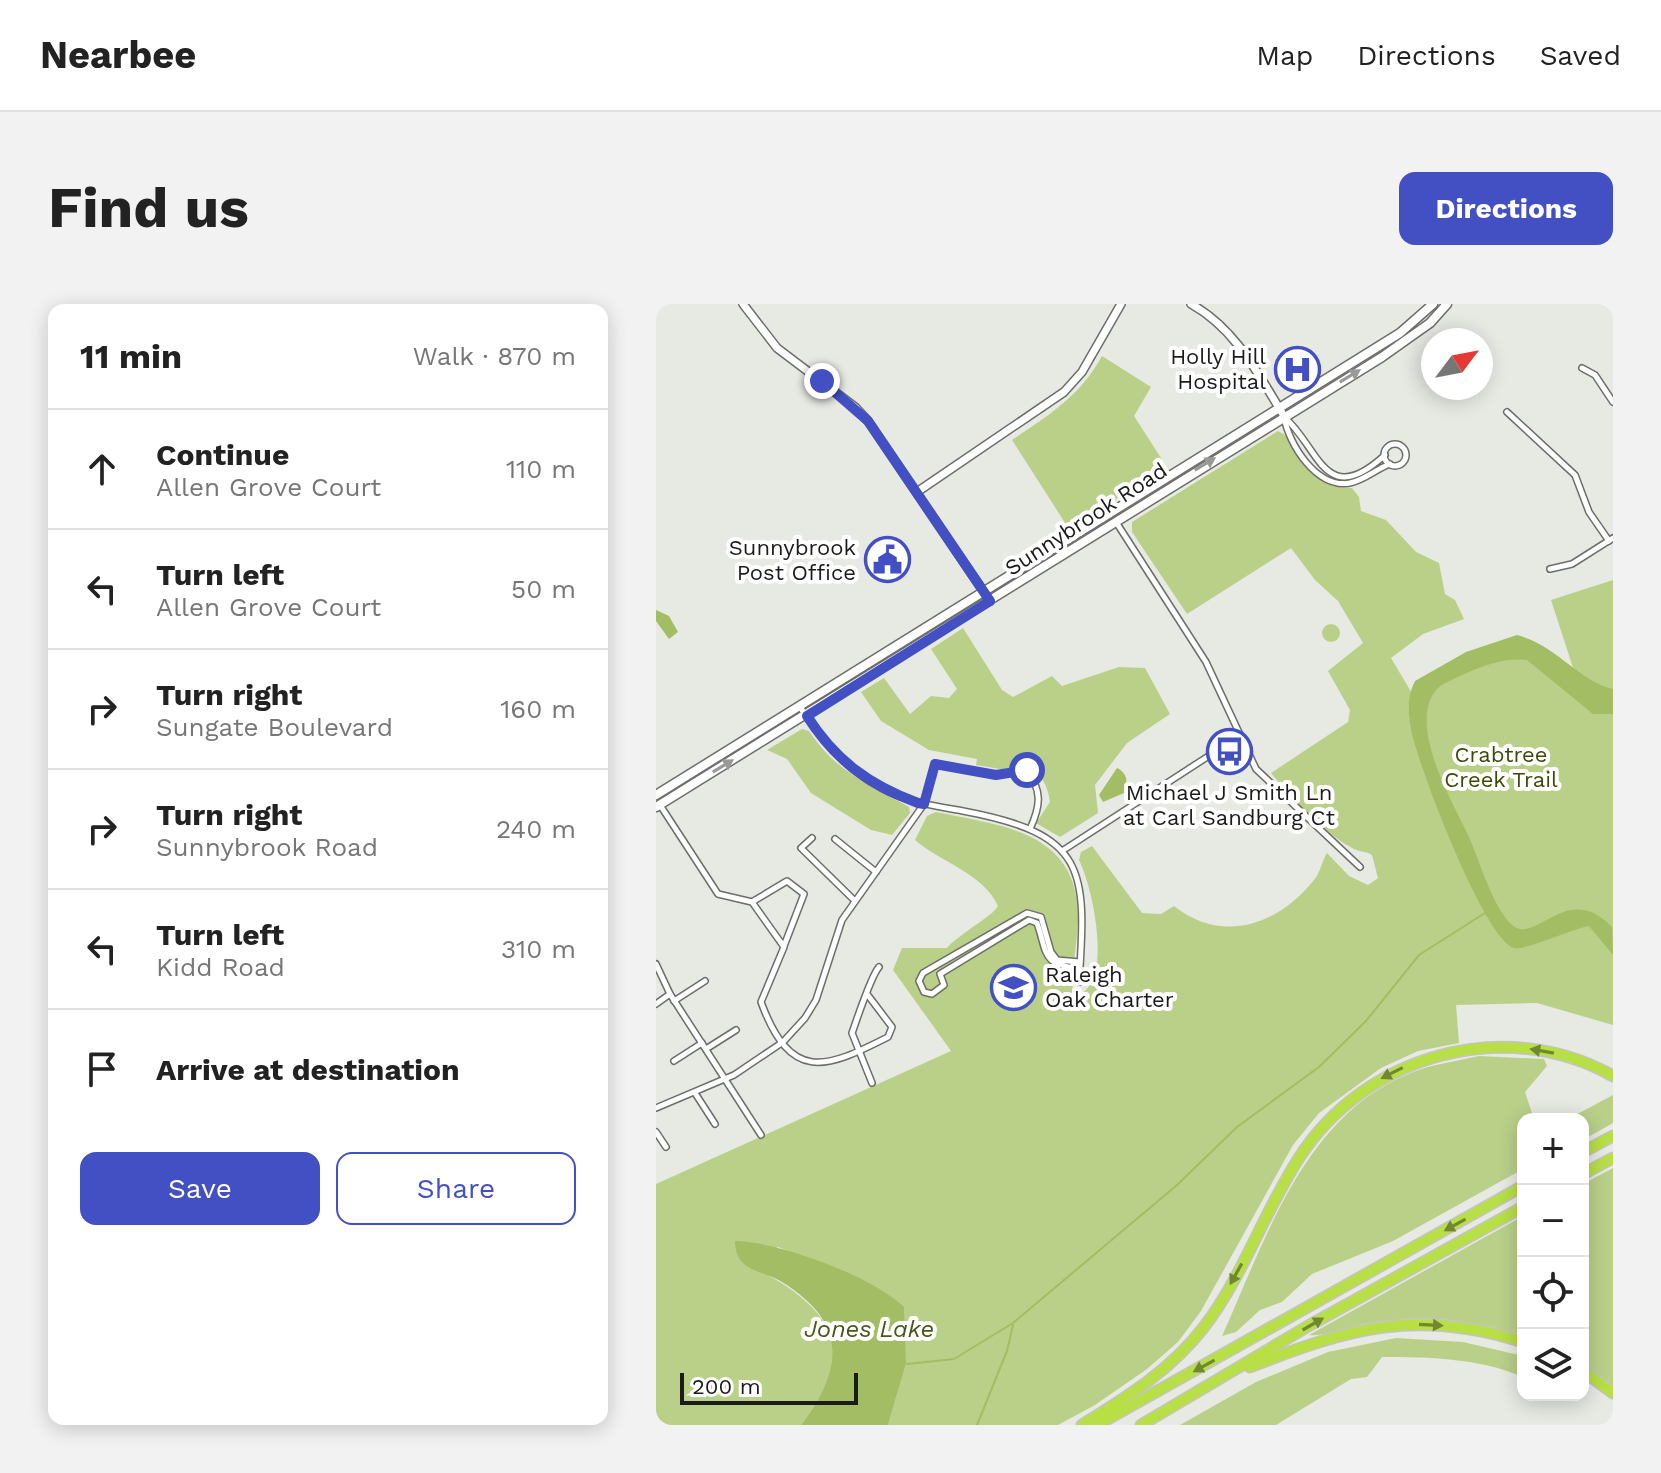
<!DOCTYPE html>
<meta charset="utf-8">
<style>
:root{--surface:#fff;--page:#f2f2f2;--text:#222;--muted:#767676;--line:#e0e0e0;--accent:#4250c4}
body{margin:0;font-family:"Work Sans",sans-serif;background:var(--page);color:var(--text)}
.controls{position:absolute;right:24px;bottom:24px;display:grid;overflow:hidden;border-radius:16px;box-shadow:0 4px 20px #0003}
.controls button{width:72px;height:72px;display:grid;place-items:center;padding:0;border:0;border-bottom:2px solid var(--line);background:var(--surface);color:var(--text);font:40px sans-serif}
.compass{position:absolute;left:765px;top:24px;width:72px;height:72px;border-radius:50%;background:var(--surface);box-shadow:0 4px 20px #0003;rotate:58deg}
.scale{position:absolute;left:24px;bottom:20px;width:178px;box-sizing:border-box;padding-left:8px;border:4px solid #1b1c1a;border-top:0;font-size:22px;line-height:28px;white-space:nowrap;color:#1b1c1a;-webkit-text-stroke:6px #fff;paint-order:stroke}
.stop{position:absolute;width:24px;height:24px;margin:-18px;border:6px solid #4250c4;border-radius:50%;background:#fff}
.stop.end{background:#4250c4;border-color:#fff;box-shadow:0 2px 8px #0008}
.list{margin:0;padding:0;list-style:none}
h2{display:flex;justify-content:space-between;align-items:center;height:104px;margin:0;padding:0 32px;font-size:34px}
h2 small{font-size:26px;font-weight:400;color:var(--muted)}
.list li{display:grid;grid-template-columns:52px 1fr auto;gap:24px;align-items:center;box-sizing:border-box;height:120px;padding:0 32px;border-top:2px solid var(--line)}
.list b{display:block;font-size:30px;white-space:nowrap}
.list p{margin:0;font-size:26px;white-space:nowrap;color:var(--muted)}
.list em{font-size:26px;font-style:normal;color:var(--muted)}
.actions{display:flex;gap:16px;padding:24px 32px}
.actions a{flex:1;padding:18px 0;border:2px solid var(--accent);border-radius:16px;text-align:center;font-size:28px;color:var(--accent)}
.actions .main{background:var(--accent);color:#fff}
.icon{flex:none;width:44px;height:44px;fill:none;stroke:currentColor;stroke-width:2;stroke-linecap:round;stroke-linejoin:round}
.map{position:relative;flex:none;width:957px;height:1121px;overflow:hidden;border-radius:16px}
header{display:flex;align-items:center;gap:48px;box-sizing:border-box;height:112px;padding:0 40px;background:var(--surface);border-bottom:2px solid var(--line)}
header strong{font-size:38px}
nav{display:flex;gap:44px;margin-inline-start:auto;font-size:28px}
.intro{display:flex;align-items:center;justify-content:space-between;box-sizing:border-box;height:192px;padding:0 48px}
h1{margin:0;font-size:56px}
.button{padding:20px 36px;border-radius:16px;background:var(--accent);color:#fff;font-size:28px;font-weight:700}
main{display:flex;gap:48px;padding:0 48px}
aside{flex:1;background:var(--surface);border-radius:16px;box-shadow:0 4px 20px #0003}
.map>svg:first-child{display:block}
.green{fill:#bad089}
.water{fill:#a2bd63}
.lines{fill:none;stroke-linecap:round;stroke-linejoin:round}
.stream{stroke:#a2bd63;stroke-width:2}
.minor-casing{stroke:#6c6e69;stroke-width:8}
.tertiary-casing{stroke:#6c6e69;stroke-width:10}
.secondary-casing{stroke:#6c6e69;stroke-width:11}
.motorway-casing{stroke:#c4c4c3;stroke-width:13}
.minor{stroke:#fff;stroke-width:5}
.tertiary{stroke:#fff;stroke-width:7}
.secondary{stroke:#fff;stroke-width:8}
.motorway{stroke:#b8df46;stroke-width:10}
.oneway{fill:#989998}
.oneway2{fill:#718732}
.route{stroke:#4250c4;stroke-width:10}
.labels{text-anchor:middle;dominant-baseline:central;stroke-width:8;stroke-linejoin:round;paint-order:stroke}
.poi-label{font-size:22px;fill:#1b1c1a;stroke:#fff;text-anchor:end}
.street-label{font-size:22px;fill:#1b1c1a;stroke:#fff}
.park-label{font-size:22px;fill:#3b4b07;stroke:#fff}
.water-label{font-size:24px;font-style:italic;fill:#485818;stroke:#fff}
</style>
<header>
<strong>Nearbee</strong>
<nav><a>Map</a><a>Directions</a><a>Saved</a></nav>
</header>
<div class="intro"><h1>Find us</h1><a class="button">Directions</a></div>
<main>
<aside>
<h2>11 min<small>Walk · 870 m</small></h2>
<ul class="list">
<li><svg class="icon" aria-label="ahead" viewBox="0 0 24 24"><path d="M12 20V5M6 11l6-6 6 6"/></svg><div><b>Continue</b><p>Allen Grove Court</p></div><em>110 m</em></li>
<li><svg class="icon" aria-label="left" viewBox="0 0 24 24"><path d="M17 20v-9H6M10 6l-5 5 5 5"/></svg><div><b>Turn left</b><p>Allen Grove Court</p></div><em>50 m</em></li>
<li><svg class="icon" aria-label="right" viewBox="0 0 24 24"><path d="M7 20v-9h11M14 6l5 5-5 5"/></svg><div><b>Turn right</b><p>Sungate Boulevard</p></div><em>160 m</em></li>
<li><svg class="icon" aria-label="right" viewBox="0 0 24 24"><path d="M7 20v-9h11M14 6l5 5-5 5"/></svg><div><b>Turn right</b><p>Sunnybrook Road</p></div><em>240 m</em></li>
<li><svg class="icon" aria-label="left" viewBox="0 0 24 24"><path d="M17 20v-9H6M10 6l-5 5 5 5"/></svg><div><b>Turn left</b><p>Kidd Road</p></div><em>310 m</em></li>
<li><svg class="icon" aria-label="arrive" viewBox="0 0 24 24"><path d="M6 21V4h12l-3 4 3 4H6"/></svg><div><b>Arrive at destination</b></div></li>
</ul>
<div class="actions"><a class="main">Save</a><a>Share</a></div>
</aside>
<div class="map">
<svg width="957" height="1121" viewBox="0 0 957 1121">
<rect width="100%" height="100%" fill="#e7e9e3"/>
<g class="green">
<path d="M 446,52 L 495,83 L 478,112 L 505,154 L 506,166 L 413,225 L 356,136 C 392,112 425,91 446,52 Z"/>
<path d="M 622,127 C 656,145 643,184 696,184 L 703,193 L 705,207 L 730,216 L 760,248 L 783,259 L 789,290 L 799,296 L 808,315 L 767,330 L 735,354 L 757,391 L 848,337 L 922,379 L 895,296 L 957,276 L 957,721 L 881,699 L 800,701 L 803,739 L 762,747 L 725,764 L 663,809 L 637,841 L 545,1007 L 522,1038 L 491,1065 L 439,1101 L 402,1121 L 232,1121 L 250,1060 L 244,999 L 184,967 L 122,943 L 91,962 C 124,973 186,1014 178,1056 C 174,1079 159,1102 145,1121 L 0,1121 L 0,880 L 295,747 L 237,666 L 246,644 L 291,644 C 303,630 337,612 342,602 C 327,569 284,558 259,536 L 271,512 L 280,508 C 347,522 423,527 422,615 C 421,642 415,669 417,696 C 426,690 435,683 438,673 C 448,643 436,583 423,556 L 425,548 L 436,542 L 486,609 L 505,610 L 518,602 C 566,640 621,622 658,576 C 664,569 666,557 671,549 L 693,572 L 712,581 L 722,574 L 716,551 C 710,547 704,548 698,545 C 667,529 637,495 615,469 L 692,418 L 694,406 L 672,367 L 707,339 L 682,297 L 659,276 L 635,244 L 531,310 L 476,228 L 476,218 Z"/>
<circle cx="675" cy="329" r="9"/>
<path d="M 307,324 L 346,386 L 357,393 L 396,372 L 406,382 L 463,363 L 489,364 L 514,410 L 471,439 L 439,481 L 442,509 L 404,533 L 380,519 L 394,498 C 392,482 385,469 370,460 L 350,466 L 320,461 L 321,455 L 273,446 L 225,417 L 205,388 L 228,374 L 254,410 L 275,392 L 293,394 L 301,385 L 275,345 Z"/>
<path d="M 146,425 L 153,427 C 181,469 212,479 253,503 L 254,509 L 236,531 L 215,526 L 155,489 L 131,455 L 111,446 Z"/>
<path d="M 823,752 L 888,755 L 891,762 L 869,788 L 878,815 L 867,815 L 867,865 L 737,937 L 656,970 L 626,998 L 604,1006 L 580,1028 L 566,1032 C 610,935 648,810 757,768 C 778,760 801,757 823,752 Z"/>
<polygon points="957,791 957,819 927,836 927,815 912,815"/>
<polygon points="957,864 957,1085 927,1063 927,880"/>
<path d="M 867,912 L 867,1034 C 816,1017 766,1011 713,1019 C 696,1022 668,1033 653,1031 Z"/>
<path d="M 740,1034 L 807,1038 L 867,1052 L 867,1073 C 823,1054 773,1053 726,1053 L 711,1073 L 695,1075 L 620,1121 L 524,1121 L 600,1078 L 672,1048 Z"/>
</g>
<g class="water">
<polygon points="0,306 13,312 22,328 13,335 0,317"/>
<path d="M 861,331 C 902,342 921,376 957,385 L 957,410 L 937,410 L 871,356 C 849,353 826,362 806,371 C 798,375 786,379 780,386 C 751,421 797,499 813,533 C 824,558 836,601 855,620 C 879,644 910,575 956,623 L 957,651 L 933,622 C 916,625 868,647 858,644 C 828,635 761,459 755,425 C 752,407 751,393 759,377 L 810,348 Z"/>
<path d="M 461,464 C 472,469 472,480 468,489 L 447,498 L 443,491 Z"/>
<path d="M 79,937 C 121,937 218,973 248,1003 L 250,1060 L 232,1121 L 145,1121 C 188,1064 192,1019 126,978 C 115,971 96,968 87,959 C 81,953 79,945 79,937 Z"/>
</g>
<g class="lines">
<g class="stream">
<polyline points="251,1060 298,1055 357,1019 521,881 581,823 663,763 710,717 763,651 829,609"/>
<polyline points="321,1121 351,1047 357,1021"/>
</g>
<defs>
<g id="minor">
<polyline points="926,64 939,71 957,98"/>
<polyline points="851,108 919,171 933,208 953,237"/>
<path d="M 628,113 C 633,141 661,185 694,179 C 709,176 720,165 734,160"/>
<path d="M 628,113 C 663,142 668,207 729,151"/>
<circle cx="739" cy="151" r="11"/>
<polyline points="460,218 550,358 600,465 704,563"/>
<polyline points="894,265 916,260 957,234"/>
<path d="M 144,403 C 166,436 189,465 225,484 C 250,498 279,502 307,507 C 430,530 431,564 423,678"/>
<path d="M 4,501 L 62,590 L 96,598 L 128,643 L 105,698 C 135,779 169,765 232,733 L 236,723 L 211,690"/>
<polyline points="156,534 145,544 198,596"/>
<polyline points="179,535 220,568"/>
<polyline points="406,547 582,433"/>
<polyline points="96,598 131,577 148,590 128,642"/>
<polyline points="0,660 14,690 105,831"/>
<path d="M 424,665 C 385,660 392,651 381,619 L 373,616 L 284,670 L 288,681 L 276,690 L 268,688 L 263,677 L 267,669 L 371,609 L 385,613 L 395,648 L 401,656 L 424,658"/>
<polyline points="18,697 49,677"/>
<polyline points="0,700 14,690"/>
<polyline points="50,745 80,726"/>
<polyline points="18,757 46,739"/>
<path d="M 216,779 L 196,729 C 201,715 215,672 223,663"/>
<polyline points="39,789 59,820"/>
<path d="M 0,804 L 78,771 L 127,738 L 149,714 L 160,696 L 186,616 L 268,500 L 279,460 L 340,471 L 371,466 C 386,487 385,501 374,525"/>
<polyline points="0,828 10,843"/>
</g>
<g id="tertiary">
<polyline points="87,0 121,44 199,103 212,117 334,297"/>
<path d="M 535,0 C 580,25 602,70 628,112"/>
<polyline points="261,188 408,88 426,68 465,0"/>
</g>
<g id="secondary">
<polyline points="0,491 744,29 777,0"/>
<polyline points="0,503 726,53 774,19 791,0"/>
</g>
<g id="motorway">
<polyline points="927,848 957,832"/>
<polyline points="927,870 957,854"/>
<path d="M 594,1063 C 693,1024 761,1004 867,1038"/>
<polyline points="927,1067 957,1089"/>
<path d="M 426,1121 C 471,1093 515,1066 548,1023 C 587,972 608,908 643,854 C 709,751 849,711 957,772"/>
<polyline points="441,1121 867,882"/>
<polyline points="485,1121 654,1021 867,903"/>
</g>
</defs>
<use href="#minor" class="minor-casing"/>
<use href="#tertiary" class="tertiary-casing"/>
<use href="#secondary" class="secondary-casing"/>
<use href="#motorway" class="motorway-casing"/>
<use href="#minor" class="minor"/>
<use href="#tertiary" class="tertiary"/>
<use href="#secondary" class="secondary"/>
<use href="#motorway" class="motorway"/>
</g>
<defs><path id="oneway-solid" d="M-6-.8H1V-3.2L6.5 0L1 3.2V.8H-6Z" transform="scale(2)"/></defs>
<g class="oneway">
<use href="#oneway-solid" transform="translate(694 72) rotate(-31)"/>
<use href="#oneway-solid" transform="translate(549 160) rotate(-31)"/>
<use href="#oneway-solid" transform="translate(67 462) rotate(-31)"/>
</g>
<g class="oneway2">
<use href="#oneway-solid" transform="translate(886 747) rotate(-170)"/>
<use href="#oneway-solid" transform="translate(736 769) rotate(153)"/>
<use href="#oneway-solid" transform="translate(799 921) rotate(151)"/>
<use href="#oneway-solid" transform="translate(580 970) rotate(119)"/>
<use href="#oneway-solid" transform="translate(657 1020) rotate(-30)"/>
<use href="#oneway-solid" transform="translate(775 1021) rotate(3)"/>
<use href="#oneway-solid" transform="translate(548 1062) rotate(151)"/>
</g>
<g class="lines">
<path class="route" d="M 166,77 L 212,117 L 334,297 L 151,412 C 179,456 213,481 262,499 L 268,500 L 279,460 L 340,471 L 371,466"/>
</g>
<defs>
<symbol id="hospital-ring" viewBox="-11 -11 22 22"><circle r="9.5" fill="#fff" stroke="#4250c4" stroke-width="1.5"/><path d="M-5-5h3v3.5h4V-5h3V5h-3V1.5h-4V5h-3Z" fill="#4250c4"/></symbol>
<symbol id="civic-ring" viewBox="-11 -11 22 22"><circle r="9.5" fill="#fff" stroke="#4250c4" stroke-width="1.5"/><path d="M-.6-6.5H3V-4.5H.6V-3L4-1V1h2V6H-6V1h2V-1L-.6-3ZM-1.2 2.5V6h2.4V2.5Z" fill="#4250c4"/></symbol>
<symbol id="bus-ring" viewBox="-11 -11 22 22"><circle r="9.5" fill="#fff" stroke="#4250c4" stroke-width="1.5"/><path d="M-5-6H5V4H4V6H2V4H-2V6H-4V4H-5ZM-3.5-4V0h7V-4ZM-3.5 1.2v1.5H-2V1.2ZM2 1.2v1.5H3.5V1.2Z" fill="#4250c4"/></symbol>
<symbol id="school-ring" viewBox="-11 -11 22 22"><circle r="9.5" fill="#fff" stroke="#4250c4" stroke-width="1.5"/><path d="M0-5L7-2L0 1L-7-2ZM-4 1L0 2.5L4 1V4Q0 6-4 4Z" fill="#4250c4"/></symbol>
</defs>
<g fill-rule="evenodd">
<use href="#hospital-ring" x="616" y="40" width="51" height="51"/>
<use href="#civic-ring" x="206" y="230" width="51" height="51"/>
<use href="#bus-ring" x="548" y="422" width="51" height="51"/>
<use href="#school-ring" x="332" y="658" width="51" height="51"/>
</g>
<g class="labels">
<g class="poi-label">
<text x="610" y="52">Holly Hill<tspan x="610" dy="25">Hospital</tspan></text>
<text x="200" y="243">Sunnybrook<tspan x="200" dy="25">Post Office</tspan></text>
<text x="573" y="488" text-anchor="middle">Michael J Smith Ln<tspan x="573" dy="25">at Carl Sandburg Ct</tspan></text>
<text x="389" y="670" text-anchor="start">Raleigh<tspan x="389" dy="25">Oak Charter</tspan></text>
</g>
<g class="street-label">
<text transform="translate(430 215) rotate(-33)">Sunnybrook Road</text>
</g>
<g class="park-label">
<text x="845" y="450">Crabtree<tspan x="845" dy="25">Creek Trail</tspan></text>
</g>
<g class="water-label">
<text x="213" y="1025">Jones Lake</text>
</g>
</g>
</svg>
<div class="controls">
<button>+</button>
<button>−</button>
<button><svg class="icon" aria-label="locate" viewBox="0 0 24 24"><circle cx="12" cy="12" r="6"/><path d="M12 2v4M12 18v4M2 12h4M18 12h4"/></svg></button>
<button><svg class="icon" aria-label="layers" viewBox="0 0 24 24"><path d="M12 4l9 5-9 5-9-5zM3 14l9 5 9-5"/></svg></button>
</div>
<svg class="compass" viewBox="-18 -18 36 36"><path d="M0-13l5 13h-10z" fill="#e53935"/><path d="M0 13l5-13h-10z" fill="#767676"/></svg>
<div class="scale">200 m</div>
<div class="stop" style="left:371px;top:466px"></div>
<div class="stop end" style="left:166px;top:77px"></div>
</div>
</main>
